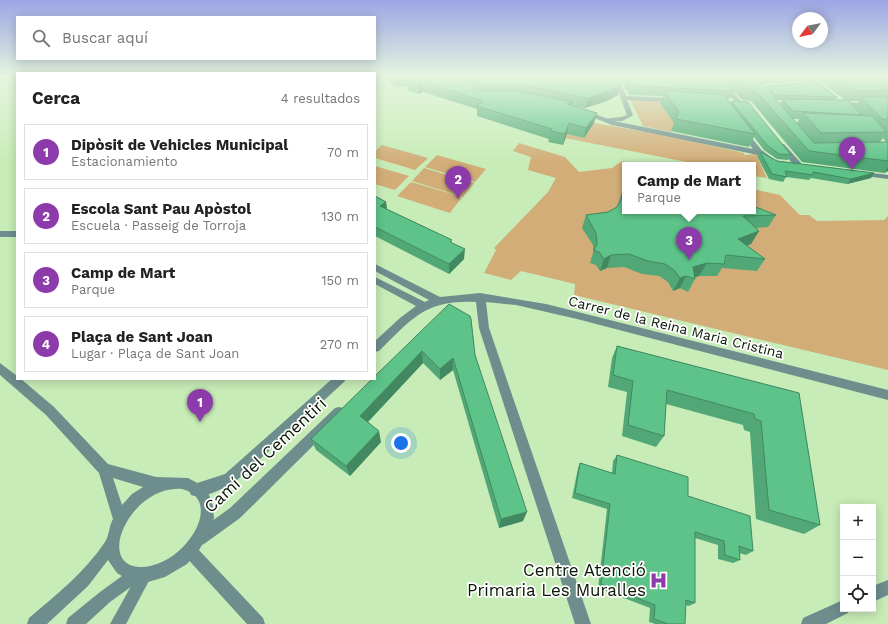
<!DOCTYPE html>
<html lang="es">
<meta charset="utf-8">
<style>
:root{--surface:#fff;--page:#f2f2f2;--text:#222;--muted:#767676;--line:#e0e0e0;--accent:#8d3baa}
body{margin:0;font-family:"Work Sans",sans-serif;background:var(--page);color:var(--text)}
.controls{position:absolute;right:12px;bottom:12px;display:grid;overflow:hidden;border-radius:0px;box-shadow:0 2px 10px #0003}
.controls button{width:36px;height:36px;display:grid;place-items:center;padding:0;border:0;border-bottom:1px solid var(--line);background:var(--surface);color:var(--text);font:20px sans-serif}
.compass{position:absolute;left:792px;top:12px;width:36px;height:36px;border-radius:50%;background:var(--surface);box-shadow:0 2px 10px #0003;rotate:238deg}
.you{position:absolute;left:401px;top:443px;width:14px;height:14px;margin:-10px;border:3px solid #fff;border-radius:50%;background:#1a73e8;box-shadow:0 0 0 6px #1a73e833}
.badge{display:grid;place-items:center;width:26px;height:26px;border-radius:50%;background:var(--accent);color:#fff;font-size:13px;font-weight:700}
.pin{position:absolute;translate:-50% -33px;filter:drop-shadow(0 1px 2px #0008)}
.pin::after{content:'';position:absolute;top:21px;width:14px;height:12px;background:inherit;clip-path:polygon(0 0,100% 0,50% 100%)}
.popup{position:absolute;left:622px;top:162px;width:134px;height:52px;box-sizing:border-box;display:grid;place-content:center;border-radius:0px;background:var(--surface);filter:drop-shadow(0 1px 3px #0005);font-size:13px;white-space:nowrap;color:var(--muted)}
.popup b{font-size:15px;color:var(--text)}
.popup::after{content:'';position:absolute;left:50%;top:100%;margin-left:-8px;border:8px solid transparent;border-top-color:var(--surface)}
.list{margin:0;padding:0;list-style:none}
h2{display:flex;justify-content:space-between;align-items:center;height:52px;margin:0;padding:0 16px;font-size:17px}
h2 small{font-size:13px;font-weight:400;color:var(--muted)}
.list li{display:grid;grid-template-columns:26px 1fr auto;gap:12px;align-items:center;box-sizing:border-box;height:56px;margin:0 8px 8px;padding:0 8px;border:1px solid var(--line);border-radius:0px}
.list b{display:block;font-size:15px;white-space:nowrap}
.list p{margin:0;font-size:13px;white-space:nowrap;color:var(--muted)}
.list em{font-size:13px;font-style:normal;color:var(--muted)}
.icon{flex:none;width:22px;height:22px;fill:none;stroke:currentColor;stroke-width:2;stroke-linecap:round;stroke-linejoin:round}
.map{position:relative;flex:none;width:888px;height:624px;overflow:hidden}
.search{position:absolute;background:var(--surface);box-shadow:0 2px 10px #0003;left:16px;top:16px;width:360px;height:44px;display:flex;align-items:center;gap:10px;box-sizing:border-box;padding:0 14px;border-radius:0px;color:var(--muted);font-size:15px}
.panel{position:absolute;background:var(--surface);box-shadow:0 2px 10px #0003;left:16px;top:72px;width:360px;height:308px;border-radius:0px}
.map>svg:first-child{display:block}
.green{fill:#d2ad78}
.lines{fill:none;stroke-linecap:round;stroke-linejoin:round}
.pedestrian{fill:#6d8e8d;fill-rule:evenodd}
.minor{fill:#6d8e8d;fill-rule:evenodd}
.tertiary{fill:#6d8e8d;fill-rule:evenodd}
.wall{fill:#51a876;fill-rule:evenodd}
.shaded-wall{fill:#428860}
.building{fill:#5ec389;stroke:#428860}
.labels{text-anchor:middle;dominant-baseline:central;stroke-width:3.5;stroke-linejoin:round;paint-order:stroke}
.street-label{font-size:14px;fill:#091604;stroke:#fff}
.near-street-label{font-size:17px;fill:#091604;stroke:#fff}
.near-poi-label{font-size:17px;fill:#091604;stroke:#fff;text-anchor:end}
</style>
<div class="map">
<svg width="888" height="624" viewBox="0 0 888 624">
<rect width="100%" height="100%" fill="#c7ecb7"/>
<g class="green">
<polygon points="630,99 661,100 678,128 673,128 671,132 643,126"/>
<polygon points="594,123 665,135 744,153 744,155 756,154 767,178 753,176 753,165 702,165 565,138 567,134 584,138"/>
<polygon points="519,143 565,157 579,172 612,168 622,161 639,165 625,165 625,211 753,211 753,189 780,195 800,215 809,215 817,221 884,220 888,216 888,370 574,295 575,284 521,271 511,280 484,273 496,250 494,248 548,192 556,178 528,170 531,157 513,151"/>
<polygon points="382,145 428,158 415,170 375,158 375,151"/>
<polygon points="437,155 486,169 475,182 425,167"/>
<polygon points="375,166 409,176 395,190 375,184"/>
<polygon points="424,168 474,183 463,197 412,181"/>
<polygon points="411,182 462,197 450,213 397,196"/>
</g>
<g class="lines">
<g class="pedestrian">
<polygon points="711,76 717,76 741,101 741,103 737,103"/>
<polygon points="804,76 811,76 829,90 824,91"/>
<polygon points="625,78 639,78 642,80 639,82 623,83 622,86 626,96 675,98 678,100 675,102 627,100 633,115 632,116 622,121 603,121 603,119 621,117 627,115 616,86 619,81"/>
<polygon points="888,102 888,106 839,107 836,105 839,103"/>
<polygon points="742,131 746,131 764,153 763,155 757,155 741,132"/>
<polygon points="780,144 784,144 801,163 801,167 795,167 778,145"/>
</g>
<g class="minor">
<polygon points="584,110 614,121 763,151 775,160 771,162 758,155 612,125 582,113 582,111"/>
<polygon points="857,171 888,175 888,179 857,175"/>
<rect x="0" y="231" width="17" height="6"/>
<path d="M 375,264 L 440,297 L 480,293 L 546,304 L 888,390 L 888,400 L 577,319 L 516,305 L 486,302 L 489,328 L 591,624 L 575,624 L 479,328 L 476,302 C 425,300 413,318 379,351 L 375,352 L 375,341 L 400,318 L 416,306 L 375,284 L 375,277 L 425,302 L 429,300 L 375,271 Z"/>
<path d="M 332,379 L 346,379 L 344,382 L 235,482 C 223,488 204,500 191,495 L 189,490 L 191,485 L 225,474 Z"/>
<polygon points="339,407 343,408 345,412 343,416 240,518 204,544 199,546 194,544 192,539 194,534 230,508 335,408"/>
<polygon points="190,544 195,546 263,618 265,624 247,624 185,556 183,551 185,546"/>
<polygon points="145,568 150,570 152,575 126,624 110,624 140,570"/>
<polygon points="888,580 888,595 873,602 873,586"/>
<polygon points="843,600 843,609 850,609 848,613 826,624 801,624 803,618"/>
</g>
<path class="tertiary" d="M 0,363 L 17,376 L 17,379 L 21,379 L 54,407 L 108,464 L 156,477 L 188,478 L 203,486 L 209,495 L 213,506 L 214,518 L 208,535 L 199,550 L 187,564 L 165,577 L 148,582 L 139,581 L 110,602 L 86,624 L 66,624 L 68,618 L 100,592 L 122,576 L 117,573 L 108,560 L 88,586 L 47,624 L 27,624 L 29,618 C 56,595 85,572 105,542 C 109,536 109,526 113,519 L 99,473 L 46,415 L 0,375 ZM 113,478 L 143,487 L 132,494 L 122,505 ZM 182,489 C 227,500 183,569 139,567 C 95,564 131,485 182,489 Z"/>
</g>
<g class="wall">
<path d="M 383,76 L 460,76 L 464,80 L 462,76 L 716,76 L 715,80 L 723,80 L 719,76 L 810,76 L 807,81 L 763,84 L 766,88 L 767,86 L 837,97 L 835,100 L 845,100 L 813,76 L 888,76 L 888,171 L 884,173 L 802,162 L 751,101 L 742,100 L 734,92 L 730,99 L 728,99 L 730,103 L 731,101 L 791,155 L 788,160 L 777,159 L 764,150 L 754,137 L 749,147 L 671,131 L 674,123 L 660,103 L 663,96 L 629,95 L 627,89 L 625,90 L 624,86 L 626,78 L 627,77 L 624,77 L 619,79 L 618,95 L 607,101 L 585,108 L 573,106 L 594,123 L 584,138 L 567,134 L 563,145 L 548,142 L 549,139 L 477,116 L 477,109 L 423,92 L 419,94 L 408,91 L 407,86 L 395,87 ZM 776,100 L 782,100 L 780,104 ZM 850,101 L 859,101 L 855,107 ZM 793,119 L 799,119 L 797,123 ZM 883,138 L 886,142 L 880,142 Z"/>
<polygon points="760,152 777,161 874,173 871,178 847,184 811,178 809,180 786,177 783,182 769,179 757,156"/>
<polygon points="622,193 776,215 768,227 755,228 759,231 751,244 747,246 765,259 757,271 722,268 717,276 699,276 695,277 695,279 688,292 680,288 673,291 668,282 659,276 642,274 624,267 607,268 600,271 596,265 590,263 593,253 593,245 582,228 586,215 608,212 617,207"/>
<polygon points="375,196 386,202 387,209 452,240 451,242 464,259 449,274 375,236"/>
<polygon points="471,319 475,355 523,521 499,528 453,370 440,380 423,363 368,422 381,442 350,476 316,450 311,439 372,379"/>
<polygon points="617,346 799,393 820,525 804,534 756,519 750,432 744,430 743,425 666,404 664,436 656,447 622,436 627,392 608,387 612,358"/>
<polygon points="617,455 688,496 753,551 746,555 739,553 740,560 733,563 718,559 718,545 695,538 695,603 689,606 685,605 685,624 655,624 649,622 650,608 598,588 607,509 572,498 578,468 580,463 612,473 613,461"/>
</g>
<g class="shaded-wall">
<polygon points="617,76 624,76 618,80"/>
<polygon points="629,80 627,89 625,90 627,81"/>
<polygon points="422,81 423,92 419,94 419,84"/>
<polygon points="620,84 618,95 607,101 585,108 588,98"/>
<polygon points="573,102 571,112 567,104"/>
<polygon points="597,113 594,123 584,138 586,128"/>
<polygon points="569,123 567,134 563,145 565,134"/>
<polygon points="888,167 888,171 884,173"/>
<polygon points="874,173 871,178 847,184 851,179"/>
<polygon points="386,202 387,211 380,206"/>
<polygon points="759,231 751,244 730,252 738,239"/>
<polygon points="465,249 464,259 449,274 449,264"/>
<polygon points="611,255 607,268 600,271 604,259"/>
<polygon points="707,263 699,276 692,278 693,267"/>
<polygon points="686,276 680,288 673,291 680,278"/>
<polygon points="422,351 423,363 363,427 360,416"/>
<polygon points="453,358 453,370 440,380 440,369"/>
<polygon points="379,431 381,442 350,476 346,466"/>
<polygon points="527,512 523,521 499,528 501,519"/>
</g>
<g class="building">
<polygon points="407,76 460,76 476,90 517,91 573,102 567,104 597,113 586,128 569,123 565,134 550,131 552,129 477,106 483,101 422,81 419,84 407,81"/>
<polygon points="472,76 618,76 620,84 609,91 588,98 517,84 481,84"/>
<polygon points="628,76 645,76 724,80 734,91 631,86 629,80 627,81 626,78"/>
<polygon points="733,76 756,76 814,143 888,142 888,161 809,151 756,91 746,89"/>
<polygon points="833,76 872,76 888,82 888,90 854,91"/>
<polygon points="817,82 837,97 775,95 767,86"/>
<polygon points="664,91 723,94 755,134 676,119 679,112"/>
<polygon points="861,97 888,97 888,119 882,119"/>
<polygon points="782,99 848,100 862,115 793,111"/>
<polygon points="731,101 748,102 791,155 779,154 767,145"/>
<polygon points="803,113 872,116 887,132 821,133"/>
<polygon points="760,152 777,161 874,173 851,179 813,172 813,175 785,171 787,177 772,174"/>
<polygon points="622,193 625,193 625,211 753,211 753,206 776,215 743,216 759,231 738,239 765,259 726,255 724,264 707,263 693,267 695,279 686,276 680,278 674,270 665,264 648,261 629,254 611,255 604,259 600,253 594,250 597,244 596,233 586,215 608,212 617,207 621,200"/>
<polygon points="375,196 386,202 380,206 452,240 450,242 465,249 449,264 375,227"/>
<polygon points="449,304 470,316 471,319 475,355 527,512 501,519 453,358 440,369 422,351 360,416 379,431 346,466 311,439 372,379 375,379 375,376"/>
<polygon points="617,346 799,393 820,525 769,510 761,421 755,419 754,414 667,390 664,436 628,425 633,381 613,375"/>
<polygon points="617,455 688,477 688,496 750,516 753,551 739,546 740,560 725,555 724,541 695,532 695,603 686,600 685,624 668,624 654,619 655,605 601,584 610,504 575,493 580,463 615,474"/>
</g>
<linearGradient id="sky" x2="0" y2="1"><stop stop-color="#9ca6e5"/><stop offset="0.47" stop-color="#e6f6df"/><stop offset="1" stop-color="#e6f6df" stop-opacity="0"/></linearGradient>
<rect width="888" height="163" fill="url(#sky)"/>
<defs>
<symbol id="hospital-bare" viewBox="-9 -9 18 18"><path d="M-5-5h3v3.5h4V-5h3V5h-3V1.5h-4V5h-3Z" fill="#8d3baa" stroke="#fff" stroke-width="2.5" paint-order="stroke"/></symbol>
</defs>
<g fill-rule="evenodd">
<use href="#hospital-bare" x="646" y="568" width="25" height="25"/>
</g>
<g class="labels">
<g class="street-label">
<text transform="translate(676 327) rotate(14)">Carrer de la Reina Maria Cristina</text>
</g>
<g class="near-street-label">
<text transform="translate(265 455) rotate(-43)">Camí del Cementiri</text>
</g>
<g class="near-poi-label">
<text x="646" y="570">Centre Atenció<tspan x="646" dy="20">Primaria Les Muralles</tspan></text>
</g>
</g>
</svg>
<div class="controls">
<button>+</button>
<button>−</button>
<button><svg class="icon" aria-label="locate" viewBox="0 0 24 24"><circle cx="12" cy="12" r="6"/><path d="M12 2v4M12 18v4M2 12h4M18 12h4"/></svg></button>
</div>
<svg class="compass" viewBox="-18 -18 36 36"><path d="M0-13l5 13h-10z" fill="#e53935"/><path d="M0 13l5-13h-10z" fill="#767676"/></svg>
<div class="you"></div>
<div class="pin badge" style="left:200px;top:422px">1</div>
<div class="pin badge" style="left:458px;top:199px">2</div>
<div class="pin badge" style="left:689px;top:260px">3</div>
<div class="popup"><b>Camp de Mart</b>Parque</div>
<div class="pin badge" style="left:852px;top:170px">4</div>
<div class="search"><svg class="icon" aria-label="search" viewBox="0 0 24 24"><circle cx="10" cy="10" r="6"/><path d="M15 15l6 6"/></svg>Buscar aquí</div>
<section class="panel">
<h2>Cerca<small>4 resultados</small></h2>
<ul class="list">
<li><span class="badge">1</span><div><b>Dipòsit de Vehicles Municipal</b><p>Estacionamiento</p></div><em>70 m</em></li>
<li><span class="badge">2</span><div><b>Escola Sant Pau Apòstol</b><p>Escuela · Passeig de Torroja</p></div><em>130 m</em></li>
<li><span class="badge">3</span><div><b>Camp de Mart</b><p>Parque</p></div><em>150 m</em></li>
<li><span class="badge">4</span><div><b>Plaça de Sant Joan</b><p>Lugar · Plaça de Sant Joan</p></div><em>270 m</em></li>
</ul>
</section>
</div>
